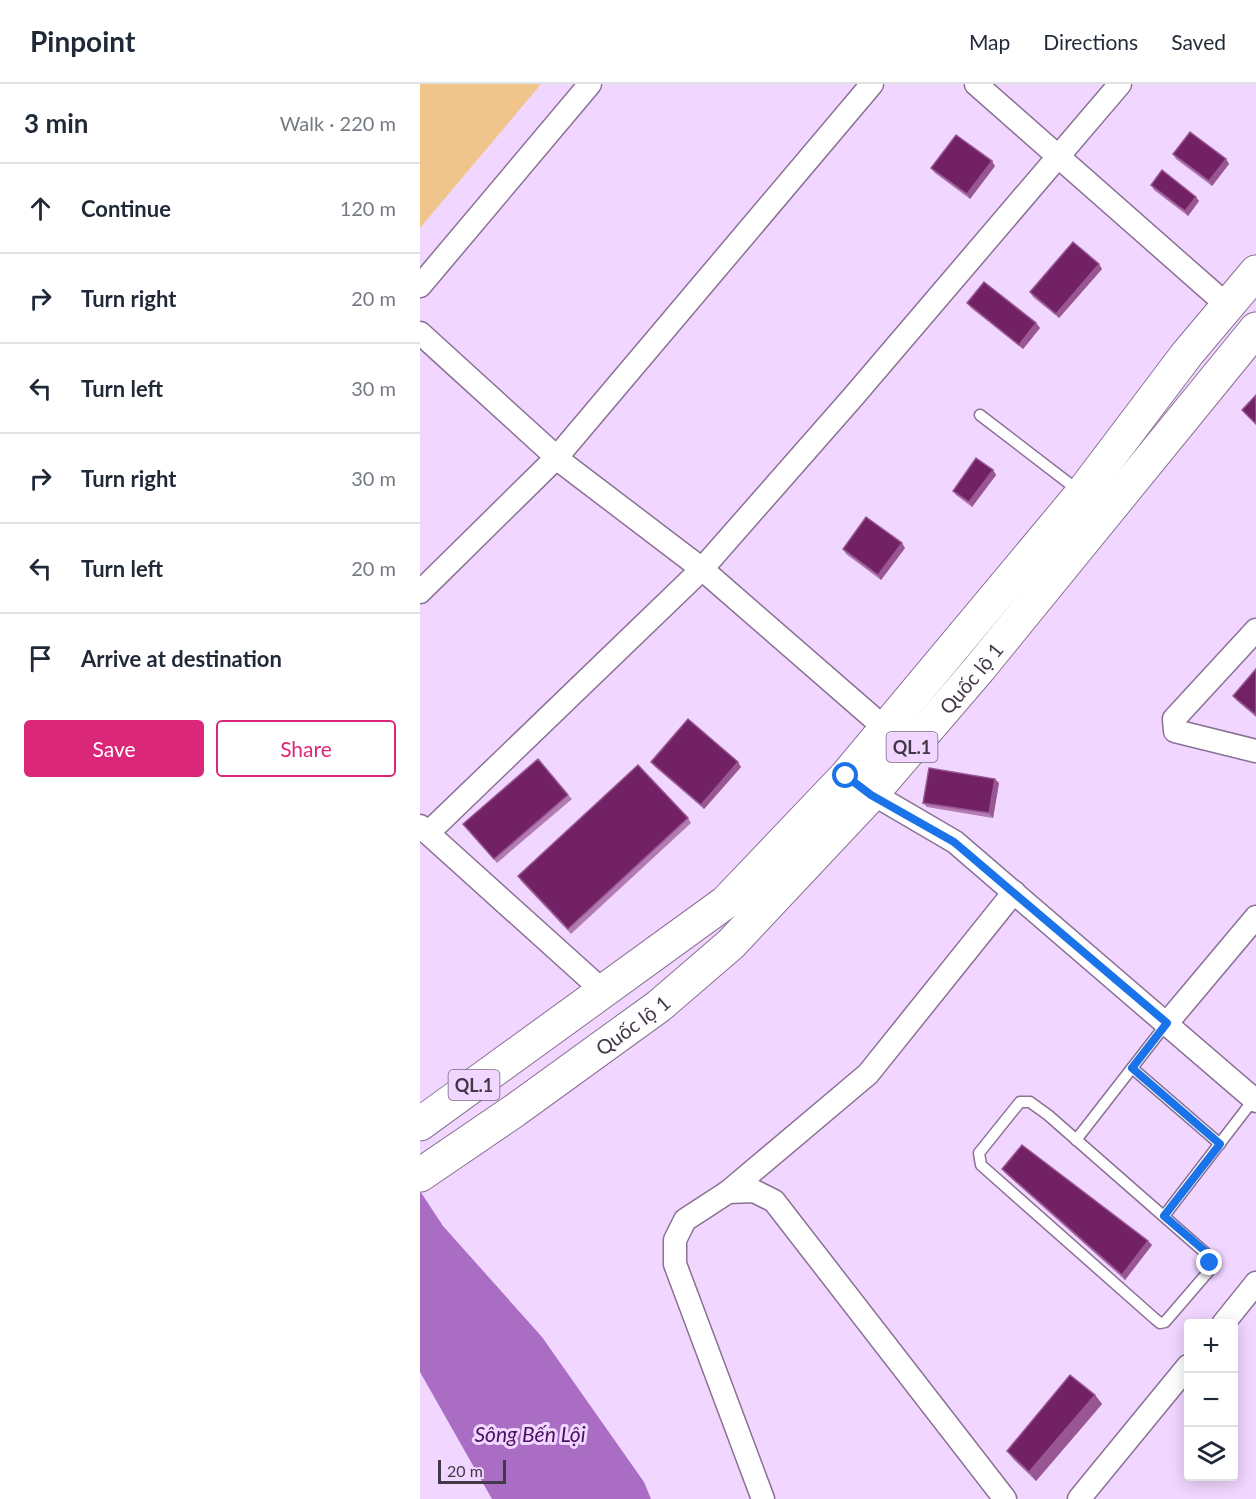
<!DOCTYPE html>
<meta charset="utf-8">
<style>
:root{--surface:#fff;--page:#f6f6f7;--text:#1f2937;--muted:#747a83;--line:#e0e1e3;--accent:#db2777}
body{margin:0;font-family:Lato,sans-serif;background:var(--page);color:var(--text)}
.controls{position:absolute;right:18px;bottom:18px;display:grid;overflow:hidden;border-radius:6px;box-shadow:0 3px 15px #0003}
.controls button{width:54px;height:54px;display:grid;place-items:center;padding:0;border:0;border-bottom:2px solid var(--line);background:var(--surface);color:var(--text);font:30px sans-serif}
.scale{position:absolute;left:18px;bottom:15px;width:68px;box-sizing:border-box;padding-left:6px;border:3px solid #433848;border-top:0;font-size:16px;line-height:21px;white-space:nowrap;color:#433848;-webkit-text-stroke:4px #f1d6ff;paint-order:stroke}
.stop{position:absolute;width:18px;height:18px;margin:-14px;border:4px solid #1a73e8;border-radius:50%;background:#fff}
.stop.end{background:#1a73e8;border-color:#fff;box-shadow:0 2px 6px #0008}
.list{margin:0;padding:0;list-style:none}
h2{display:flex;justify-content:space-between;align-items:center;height:78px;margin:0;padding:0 24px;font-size:26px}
h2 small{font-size:20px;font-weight:400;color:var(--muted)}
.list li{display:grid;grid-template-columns:39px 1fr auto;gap:18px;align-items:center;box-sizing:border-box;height:90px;padding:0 24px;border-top:2px solid var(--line)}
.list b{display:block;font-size:22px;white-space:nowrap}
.list em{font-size:20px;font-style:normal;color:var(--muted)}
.actions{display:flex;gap:12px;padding:18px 24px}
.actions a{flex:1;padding:14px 0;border:2px solid var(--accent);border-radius:6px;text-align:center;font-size:21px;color:var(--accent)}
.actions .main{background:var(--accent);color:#fff}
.icon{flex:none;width:33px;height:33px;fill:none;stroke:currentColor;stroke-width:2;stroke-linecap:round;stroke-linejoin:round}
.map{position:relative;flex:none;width:836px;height:1415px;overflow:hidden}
header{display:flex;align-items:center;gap:36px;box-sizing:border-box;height:84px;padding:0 30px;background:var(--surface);border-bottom:2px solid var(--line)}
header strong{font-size:28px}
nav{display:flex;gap:33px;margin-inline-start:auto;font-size:21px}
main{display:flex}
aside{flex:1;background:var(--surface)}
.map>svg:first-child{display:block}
.green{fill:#efc58b}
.water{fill:#a96dc3}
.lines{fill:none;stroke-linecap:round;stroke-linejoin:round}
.lane-casing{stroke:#8a7195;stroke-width:13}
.street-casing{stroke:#8a7195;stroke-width:25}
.highway-casing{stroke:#8a7195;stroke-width:35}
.lane{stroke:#fff;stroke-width:10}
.street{stroke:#fff;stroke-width:22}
.highway{stroke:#fff;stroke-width:33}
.wall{fill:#b27cb2}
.shaded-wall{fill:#985793}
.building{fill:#722165;stroke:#985793;stroke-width:1.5}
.route{stroke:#1a73e8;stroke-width:8}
.labels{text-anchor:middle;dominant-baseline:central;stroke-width:6;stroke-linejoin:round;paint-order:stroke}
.shield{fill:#f1d6ff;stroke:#77677f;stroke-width:1.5}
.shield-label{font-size:18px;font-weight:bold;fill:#433848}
.street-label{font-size:20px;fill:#433848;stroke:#f1d6ff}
.water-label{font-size:21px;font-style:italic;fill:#4a0f5f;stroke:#f1d6ff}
</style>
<header>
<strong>Pinpoint</strong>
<nav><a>Map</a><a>Directions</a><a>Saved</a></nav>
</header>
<main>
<aside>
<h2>3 min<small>Walk · 220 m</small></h2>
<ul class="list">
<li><svg class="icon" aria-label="ahead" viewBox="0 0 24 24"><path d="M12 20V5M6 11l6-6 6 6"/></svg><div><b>Continue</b></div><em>120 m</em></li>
<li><svg class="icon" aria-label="right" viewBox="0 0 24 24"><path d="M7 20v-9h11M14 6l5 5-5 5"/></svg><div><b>Turn right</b></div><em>20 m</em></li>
<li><svg class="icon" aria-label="left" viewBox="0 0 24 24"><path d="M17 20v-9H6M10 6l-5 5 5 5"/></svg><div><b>Turn left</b></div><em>30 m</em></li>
<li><svg class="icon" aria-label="right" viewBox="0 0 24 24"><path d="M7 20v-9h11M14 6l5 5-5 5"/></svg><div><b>Turn right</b></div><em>30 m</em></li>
<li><svg class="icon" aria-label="left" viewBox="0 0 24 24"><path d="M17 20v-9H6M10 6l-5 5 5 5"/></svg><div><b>Turn left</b></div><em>20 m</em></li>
<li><svg class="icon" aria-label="arrive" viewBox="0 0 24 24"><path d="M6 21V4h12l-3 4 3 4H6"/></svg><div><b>Arrive at destination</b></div></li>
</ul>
<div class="actions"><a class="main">Save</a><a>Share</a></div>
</aside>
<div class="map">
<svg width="836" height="1415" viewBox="0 0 836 1415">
<rect width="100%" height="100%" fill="#f1d6ff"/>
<polygon class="green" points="0,0 121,0 0,144"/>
<polygon class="water" points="0,1107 23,1142 122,1253 224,1398 231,1415 72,1415 0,1288"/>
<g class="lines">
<defs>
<g id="lane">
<polyline points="560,331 659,407"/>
<polyline points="712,984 800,1060"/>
<polygon points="600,1018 610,1018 628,1031 789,1172 788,1188 745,1238 740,1239 734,1234 561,1081 559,1069"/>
<polyline points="656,1056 747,939"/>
<polyline points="744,1132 834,1015"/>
</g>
<g id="street">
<polyline points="556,0 808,222"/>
<polyline points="0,202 170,0"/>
<polyline points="0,249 144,380 282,485 475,653"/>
<polyline points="0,508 137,373 452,0"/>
<polyline points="836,546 754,635 755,647 836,667"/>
<polyline points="441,703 535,758 836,1017"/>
<polyline points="0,742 182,906"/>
<polyline points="8,749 282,485 433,313 700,0"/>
<polyline points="747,939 836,833"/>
<polyline points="308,1108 448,990 594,808"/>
<polyline points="803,1240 836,1199"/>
<polyline points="343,1415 255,1180 255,1156 265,1136 308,1108 334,1107 354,1117 585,1415"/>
<polyline points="659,1415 768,1282"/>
</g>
<g id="highway">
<polyline points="0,1040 306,818 426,692 662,409 767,270 836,188"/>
<path id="s1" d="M 0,1091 L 94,1027 L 239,922 L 311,860 L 451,711 L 559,585 L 836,245"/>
</g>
</defs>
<use href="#lane" class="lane-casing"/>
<use href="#street" class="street-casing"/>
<use href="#highway" class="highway-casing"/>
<use href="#lane" class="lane"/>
<use href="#street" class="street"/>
<use href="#highway" class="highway"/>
</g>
<g class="wall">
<polygon points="753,70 806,75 809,80 792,102 756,75"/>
<polygon points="575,82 550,115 515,89 511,84"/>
<polygon points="731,101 779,117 768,132 734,106"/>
<polygon points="682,185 639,234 613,213 610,208"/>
<polygon points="547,219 616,239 620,244 603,265 551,224"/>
<polygon points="573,386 576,391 552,423 536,411 533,407"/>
<polygon points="485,464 461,496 426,470 423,465"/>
<polygon points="836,585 836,633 816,616 813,612"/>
<polygon points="231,678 321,683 284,725 234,682"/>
<polygon points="579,699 573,734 507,723 503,719"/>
<polygon points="148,711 152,715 77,779 43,740"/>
<polygon points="268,734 271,739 151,850 101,797 98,792"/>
<polygon points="582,1085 728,1157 732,1161 705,1196 585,1089"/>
<polygon points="675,1311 682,1320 616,1397 594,1376 587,1367"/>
</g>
<g class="shaded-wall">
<polygon points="806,75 809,80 792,102 789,97"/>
<polygon points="572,77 575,82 550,115 547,110"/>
<polygon points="776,113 779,117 768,132 765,127"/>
<polygon points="679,180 682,185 639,234 636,230"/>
<polygon points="616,239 620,244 603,265 599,261"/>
<polygon points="573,386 576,391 552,423 549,418"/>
<polygon points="482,459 485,464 461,496 458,491"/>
<polygon points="318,678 321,683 284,725 281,721"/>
<polygon points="575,695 579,699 573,734 569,729"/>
<polygon points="728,1157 732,1161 705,1196 702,1191"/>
<polygon points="675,1311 682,1320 616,1397 609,1388"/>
</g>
<g class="building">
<polygon points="770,48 806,75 789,97 753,70"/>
<polygon points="536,51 572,77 547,110 511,84"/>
<polygon points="742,86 776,113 765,127 731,101"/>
<polygon points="653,158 679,180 636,230 610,208"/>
<polygon points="564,198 616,239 599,261 547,219"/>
<polygon points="836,311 836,340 822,326"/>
<polygon points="556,374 573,386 549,418 533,407"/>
<polygon points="446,433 482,459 458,491 423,465"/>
<polygon points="836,585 836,631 813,612"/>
<polygon points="268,635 318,678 281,721 231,678"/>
<polygon points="118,675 148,711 74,775 43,740"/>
<polygon points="218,681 268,734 148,845 98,792"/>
<polygon points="509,684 575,695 569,729 503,719"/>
<polygon points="602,1061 728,1157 702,1191 582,1085"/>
<polygon points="650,1291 675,1311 609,1388 587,1367"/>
</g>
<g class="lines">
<polyline class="route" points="426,692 451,711 534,758 747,939 712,984 800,1060 744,1132 786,1168 790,1179"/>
</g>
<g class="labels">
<g class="shield">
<rect x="466.5" y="648" width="51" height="30" rx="4.5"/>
<rect x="28.5" y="986" width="51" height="30" rx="4.5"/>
</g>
<g class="shield-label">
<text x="492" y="663">QL.1</text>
<text x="54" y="1001">QL.1</text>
</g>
<g class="street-label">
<text stroke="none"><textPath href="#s1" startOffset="746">Quốc lộ 1</textPath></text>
<text stroke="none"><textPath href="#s1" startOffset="260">Quốc lộ 1</textPath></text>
</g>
<g class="water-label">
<text x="110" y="1349">Sông Bến Lội</text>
</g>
</g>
</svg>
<div class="controls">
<button>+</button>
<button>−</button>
<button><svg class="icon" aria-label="layers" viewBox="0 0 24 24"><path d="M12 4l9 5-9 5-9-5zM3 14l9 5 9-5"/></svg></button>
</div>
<div class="scale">20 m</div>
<div class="stop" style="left:426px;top:692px"></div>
<div class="stop end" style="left:790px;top:1179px"></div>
</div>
</main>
